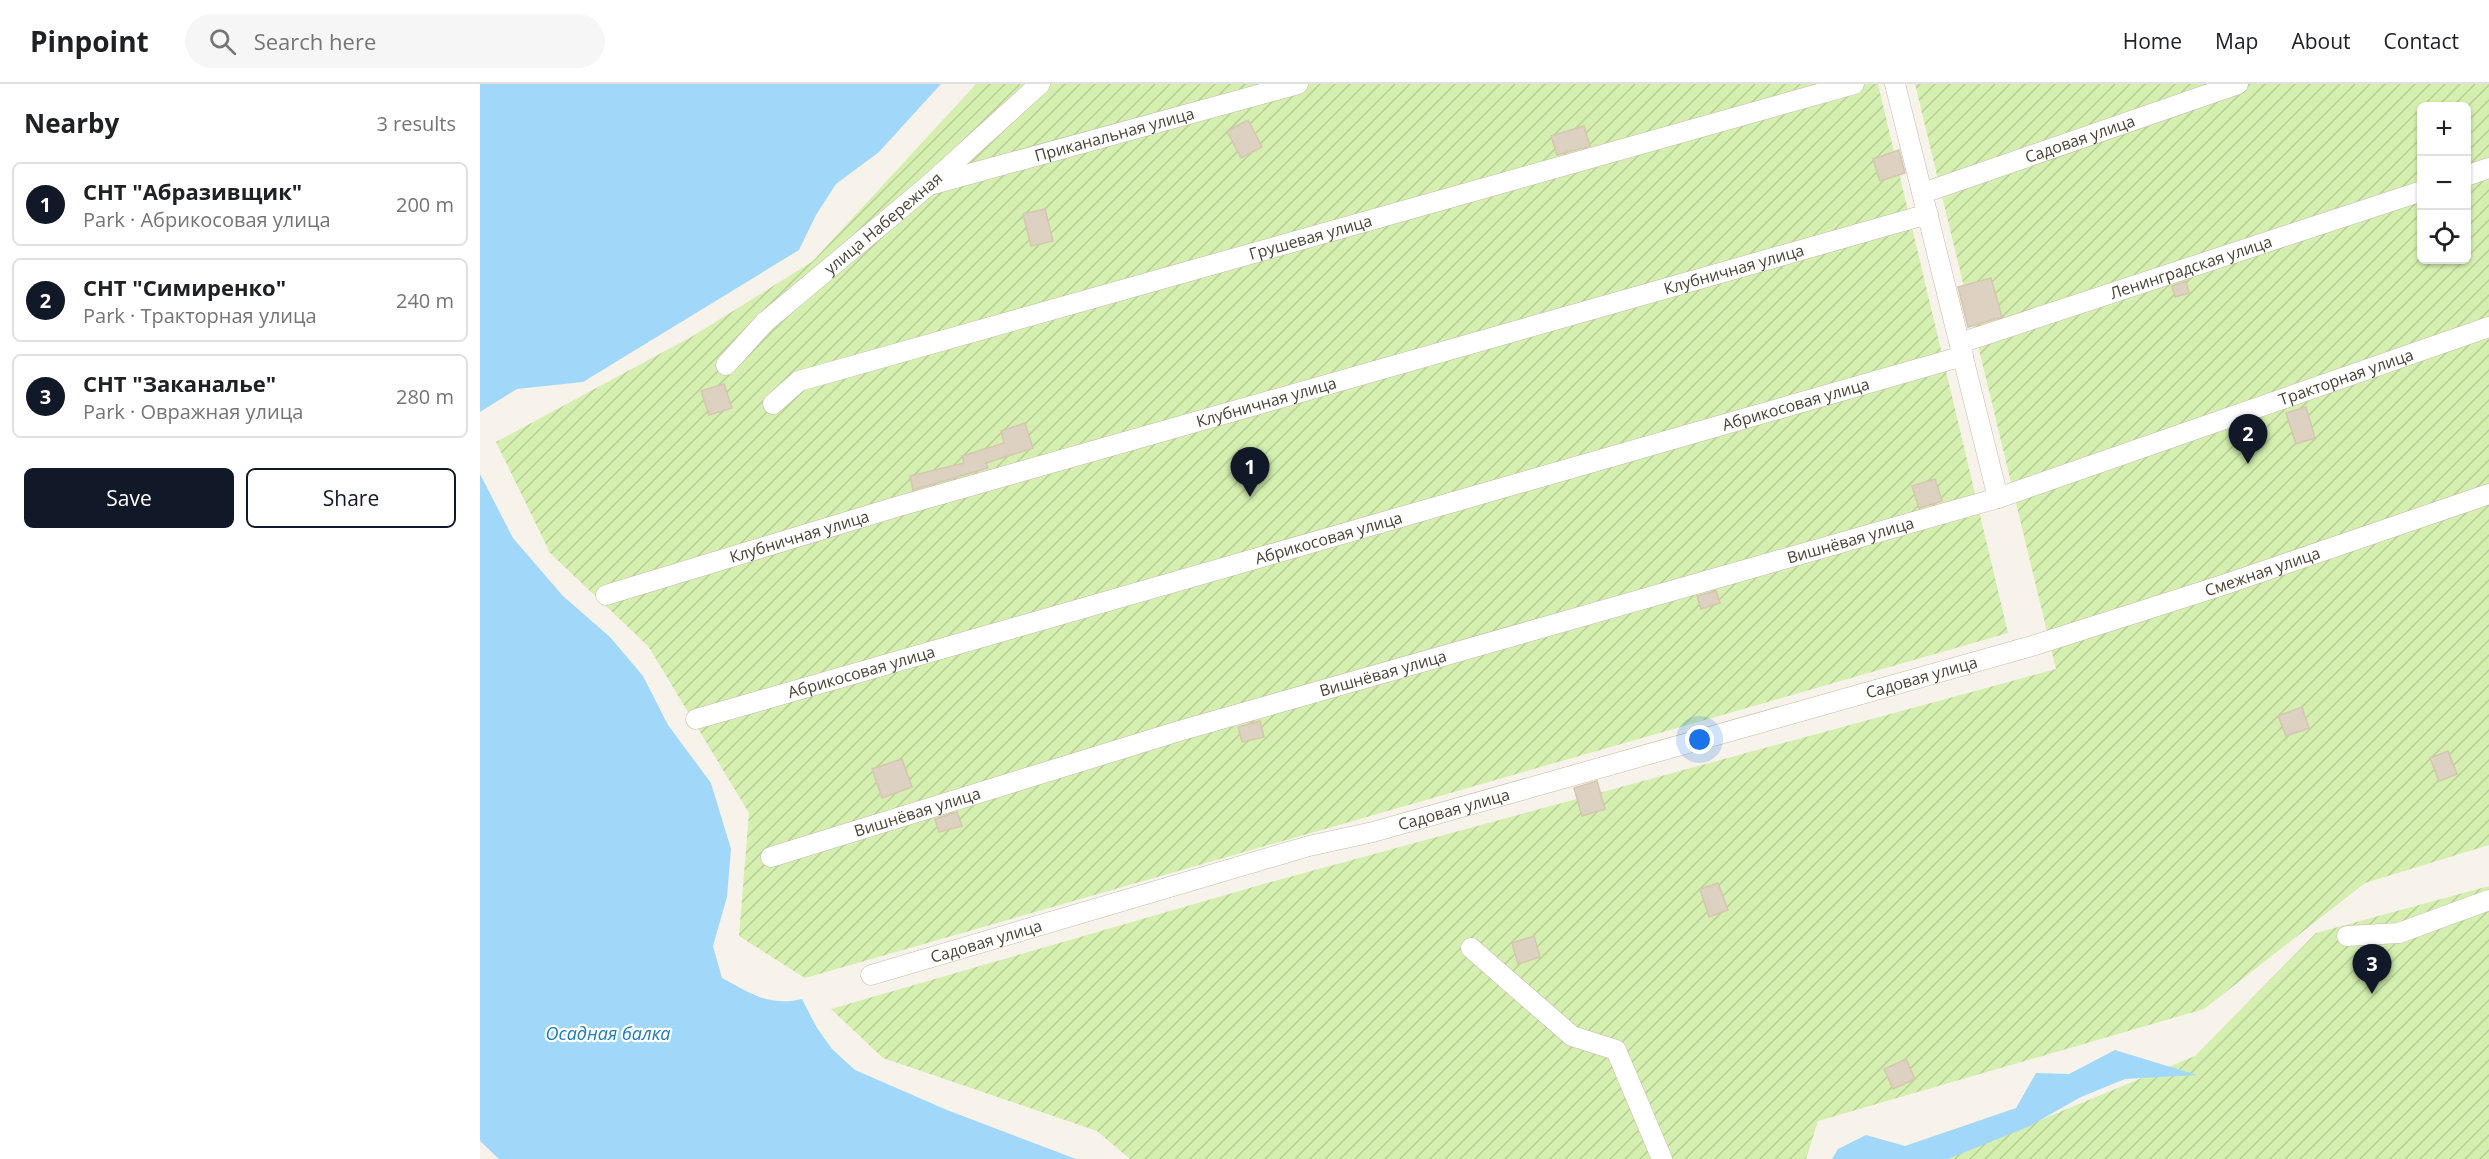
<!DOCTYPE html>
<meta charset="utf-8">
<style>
:root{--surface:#fff;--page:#f6f6f6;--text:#202124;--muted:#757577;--line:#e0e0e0;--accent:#111827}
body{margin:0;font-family:"Open Sans",sans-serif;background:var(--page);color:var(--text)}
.controls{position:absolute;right:18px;top:18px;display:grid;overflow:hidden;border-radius:9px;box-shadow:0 2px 4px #0004}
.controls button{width:54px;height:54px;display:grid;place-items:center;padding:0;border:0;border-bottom:2px solid var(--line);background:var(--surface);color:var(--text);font:30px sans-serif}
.you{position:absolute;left:1220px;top:656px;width:21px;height:21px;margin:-15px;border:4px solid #fff;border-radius:50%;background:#1a73e8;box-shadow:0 0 0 9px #1a73e833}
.badge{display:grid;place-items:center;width:39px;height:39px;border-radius:50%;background:var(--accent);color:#fff;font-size:20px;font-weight:700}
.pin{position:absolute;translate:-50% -50px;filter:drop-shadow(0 2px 3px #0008)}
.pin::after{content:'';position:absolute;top:32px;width:21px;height:18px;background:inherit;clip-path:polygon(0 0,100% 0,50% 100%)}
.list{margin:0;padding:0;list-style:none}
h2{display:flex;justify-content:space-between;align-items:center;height:78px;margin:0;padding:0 24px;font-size:26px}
h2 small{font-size:20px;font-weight:400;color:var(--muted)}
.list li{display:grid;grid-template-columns:39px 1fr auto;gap:18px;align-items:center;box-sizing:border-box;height:84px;margin:0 12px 12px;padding:0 12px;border:2px solid var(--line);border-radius:9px}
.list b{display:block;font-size:22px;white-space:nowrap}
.list p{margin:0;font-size:20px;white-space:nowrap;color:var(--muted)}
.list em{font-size:20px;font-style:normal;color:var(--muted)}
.actions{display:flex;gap:12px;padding:18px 24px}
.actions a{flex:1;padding:14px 0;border:2px solid var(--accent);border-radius:9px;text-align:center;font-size:21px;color:var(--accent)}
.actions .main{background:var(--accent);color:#fff}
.icon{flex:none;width:33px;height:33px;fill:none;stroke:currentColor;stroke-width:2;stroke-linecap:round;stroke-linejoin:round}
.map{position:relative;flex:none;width:2009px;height:1075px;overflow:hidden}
header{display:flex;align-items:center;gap:36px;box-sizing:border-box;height:84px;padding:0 30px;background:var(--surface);border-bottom:2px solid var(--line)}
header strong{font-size:28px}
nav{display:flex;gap:33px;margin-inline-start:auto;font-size:21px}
.search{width:420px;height:54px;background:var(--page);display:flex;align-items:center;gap:15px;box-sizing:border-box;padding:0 21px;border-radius:33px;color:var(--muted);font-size:22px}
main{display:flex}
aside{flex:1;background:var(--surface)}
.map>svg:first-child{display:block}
.garden{fill:url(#garden-furrows);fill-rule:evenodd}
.water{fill:#a1d8f9}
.building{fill:#ddd1c1;stroke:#d6c6b0;stroke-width:1.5}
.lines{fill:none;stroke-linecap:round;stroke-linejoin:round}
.street-casing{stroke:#c4baab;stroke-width:21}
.street{stroke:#fff;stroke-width:20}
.labels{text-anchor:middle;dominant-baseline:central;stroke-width:4.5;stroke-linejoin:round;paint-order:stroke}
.street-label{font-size:16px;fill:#4c4337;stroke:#fff}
.water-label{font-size:18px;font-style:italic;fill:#1f7ab5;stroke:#fff}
</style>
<header>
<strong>Pinpoint</strong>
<div class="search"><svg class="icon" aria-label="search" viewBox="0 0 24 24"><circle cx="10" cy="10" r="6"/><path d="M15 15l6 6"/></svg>Search here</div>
<nav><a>Home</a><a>Map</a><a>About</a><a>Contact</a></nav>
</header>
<main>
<aside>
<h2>Nearby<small>3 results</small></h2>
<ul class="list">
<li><span class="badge">1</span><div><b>СНТ &quot;Абразивщик&quot;</b><p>Park · Абрикосовая улица</p></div><em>200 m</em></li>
<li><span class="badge">2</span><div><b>СНТ &quot;Симиренко&quot;</b><p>Park · Тракторная улица</p></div><em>240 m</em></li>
<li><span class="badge">3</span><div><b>СНТ &quot;Заканалье&quot;</b><p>Park · Овражная улица</p></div><em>280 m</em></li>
</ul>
<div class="actions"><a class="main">Save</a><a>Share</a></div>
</aside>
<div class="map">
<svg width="2009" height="1075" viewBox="0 0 2009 1075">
<defs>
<pattern id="garden-furrows" width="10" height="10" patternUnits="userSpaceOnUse" patternTransform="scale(1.5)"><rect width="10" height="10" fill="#d4efaf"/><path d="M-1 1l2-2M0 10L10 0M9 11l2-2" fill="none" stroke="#b8ce97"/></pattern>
</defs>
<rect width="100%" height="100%" fill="#f7f3ea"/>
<g class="garden">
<polygon points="496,0 1398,0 1528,549 325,894 259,852 269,729 168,562 70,469 16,358 213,252 333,177"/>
<path d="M 1435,0 L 2009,0 L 2009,761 L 1885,799 L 1724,925 L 1338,1037 L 1326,1075 L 650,1075 L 617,1047 L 403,974 L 351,925 L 787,799 L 1576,585 ZM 1942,22 L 1986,22 L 1986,176 L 1942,176 Z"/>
<polygon points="2009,802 2009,1075 1466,1075 1715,972 1836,849"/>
</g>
<g class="water">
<polygon points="0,0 461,0 399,68 356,100 336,131 319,166 103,298 37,305 0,328"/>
<path d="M 0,390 L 33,454 L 83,512 L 130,553 L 163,592 L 188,641 L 231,699 L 251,765 L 247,813 L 233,862 L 242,894 C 270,909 289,923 322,915 L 337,944 L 352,965 L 375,986 L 467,1026 L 596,1075 L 19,1075 L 0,1057 Z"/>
<polygon points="1635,966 1717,991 1645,995 1601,1013 1550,1042 1468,1075 1352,1075 1358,1065 1386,1051 1425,1062 1536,1024 1556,989 1589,990"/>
</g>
<g class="building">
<polygon points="768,36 782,63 761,74 747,47"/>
<polygon points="1104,42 1110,62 1077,71 1071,52"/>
<polygon points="1419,66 1425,89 1400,97 1393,75"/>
<polygon points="565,125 573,157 551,162 543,130"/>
<polygon points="1511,194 1522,233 1488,243 1478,203"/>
<polygon points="1706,197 1709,209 1695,213 1692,202"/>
<polygon points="244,300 252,324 229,331 221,307"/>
<polygon points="1826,323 1835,354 1816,360 1806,329"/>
<polygon points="545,339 553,364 506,379 508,384 433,406 430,392 484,379 482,372 524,359 521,347"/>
<polygon points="1455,395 1462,417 1439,424 1432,402"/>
<polygon points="1236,507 1240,519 1221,525 1217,512"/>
<polygon points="1822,623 1829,644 1806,652 1798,632"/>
<polygon points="780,637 784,653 762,658 758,643"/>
<polygon points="1968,667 1977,690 1959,697 1950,674"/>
<polygon points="422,675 432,703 402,714 392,685"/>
<polygon points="1117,697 1125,725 1102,732 1094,704"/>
<polygon points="477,728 482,742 459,748 455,735"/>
<polygon points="1238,799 1248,826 1229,833 1220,805"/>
<polygon points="1054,852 1060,873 1038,880 1032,859"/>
<polygon points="1426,975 1435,995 1413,1005 1404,985"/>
</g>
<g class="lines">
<defs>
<g id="street">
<polyline points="1415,0 1518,414"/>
<polyline points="1986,92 2009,84"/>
<path id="s1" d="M 453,100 L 818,0"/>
<path id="s2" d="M 1443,109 L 1758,0"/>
<path id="s3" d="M 1480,259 L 1942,107"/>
<path id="s4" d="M 246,281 L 285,238 L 450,100 L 560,0"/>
<path id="s5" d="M 293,320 L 319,297 L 1374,0"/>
<path id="s6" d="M 126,511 L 416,423 L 1448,130"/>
<path id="s7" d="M 216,635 L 1483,272"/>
<path id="s8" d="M 291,773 L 699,647 L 1518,414 L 2009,243"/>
<polyline points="1867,852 1919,849 2009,816"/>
<polyline points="991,864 1092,952 1136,966 1182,1075"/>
<path id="s9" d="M 391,891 L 829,762 L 893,748 L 1555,561 L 1743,501 L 2009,410"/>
</g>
</defs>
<use href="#street" class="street-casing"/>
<use href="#street" class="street"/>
</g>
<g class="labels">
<g class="street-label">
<text stroke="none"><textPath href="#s1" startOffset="188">Приканальная улица</textPath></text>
<text stroke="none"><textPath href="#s2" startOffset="166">Садовая улица</textPath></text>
<text stroke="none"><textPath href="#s4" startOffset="212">улица Набережная</textPath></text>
<text stroke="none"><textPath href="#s5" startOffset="566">Грушевая улица</textPath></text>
<text stroke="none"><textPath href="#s3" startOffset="243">Ленинградская улица</textPath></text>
<text stroke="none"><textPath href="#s6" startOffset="1174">Клубничная улица</textPath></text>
<text stroke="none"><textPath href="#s8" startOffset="1647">Тракторная улица</textPath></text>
<text stroke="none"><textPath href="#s6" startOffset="688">Клубничная улица</textPath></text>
<text stroke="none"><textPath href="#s7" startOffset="1144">Абрикосовая улица</textPath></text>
<text stroke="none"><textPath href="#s6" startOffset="202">Клубничная улица</textPath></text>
<text stroke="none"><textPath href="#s7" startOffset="658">Абрикосовая улица</textPath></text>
<text stroke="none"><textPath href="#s8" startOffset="1125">Вишнёвая улица</textPath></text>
<text stroke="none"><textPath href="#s9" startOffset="1449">Смежная улица</textPath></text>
<text stroke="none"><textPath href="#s7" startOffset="172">Абрикосовая улица</textPath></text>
<text stroke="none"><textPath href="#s8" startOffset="639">Вишнёвая улица</textPath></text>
<text stroke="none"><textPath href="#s9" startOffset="1092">Садовая улица</textPath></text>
<text stroke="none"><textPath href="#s9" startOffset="606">Садовая улица</textPath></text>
<text stroke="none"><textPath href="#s8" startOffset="153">Вишнёвая улица</textPath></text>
<text stroke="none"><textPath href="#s9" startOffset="120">Садовая улица</textPath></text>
</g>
<g class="water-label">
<text x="128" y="949">Осадная балка</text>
</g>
</g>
</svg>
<div class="controls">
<button>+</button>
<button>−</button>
<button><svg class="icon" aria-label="locate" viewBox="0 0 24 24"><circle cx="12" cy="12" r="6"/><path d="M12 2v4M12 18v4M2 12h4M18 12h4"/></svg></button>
</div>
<div class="you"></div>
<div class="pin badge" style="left:770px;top:413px">1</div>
<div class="pin badge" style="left:1768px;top:380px">2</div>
<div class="pin badge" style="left:1892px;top:910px">3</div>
</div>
</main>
